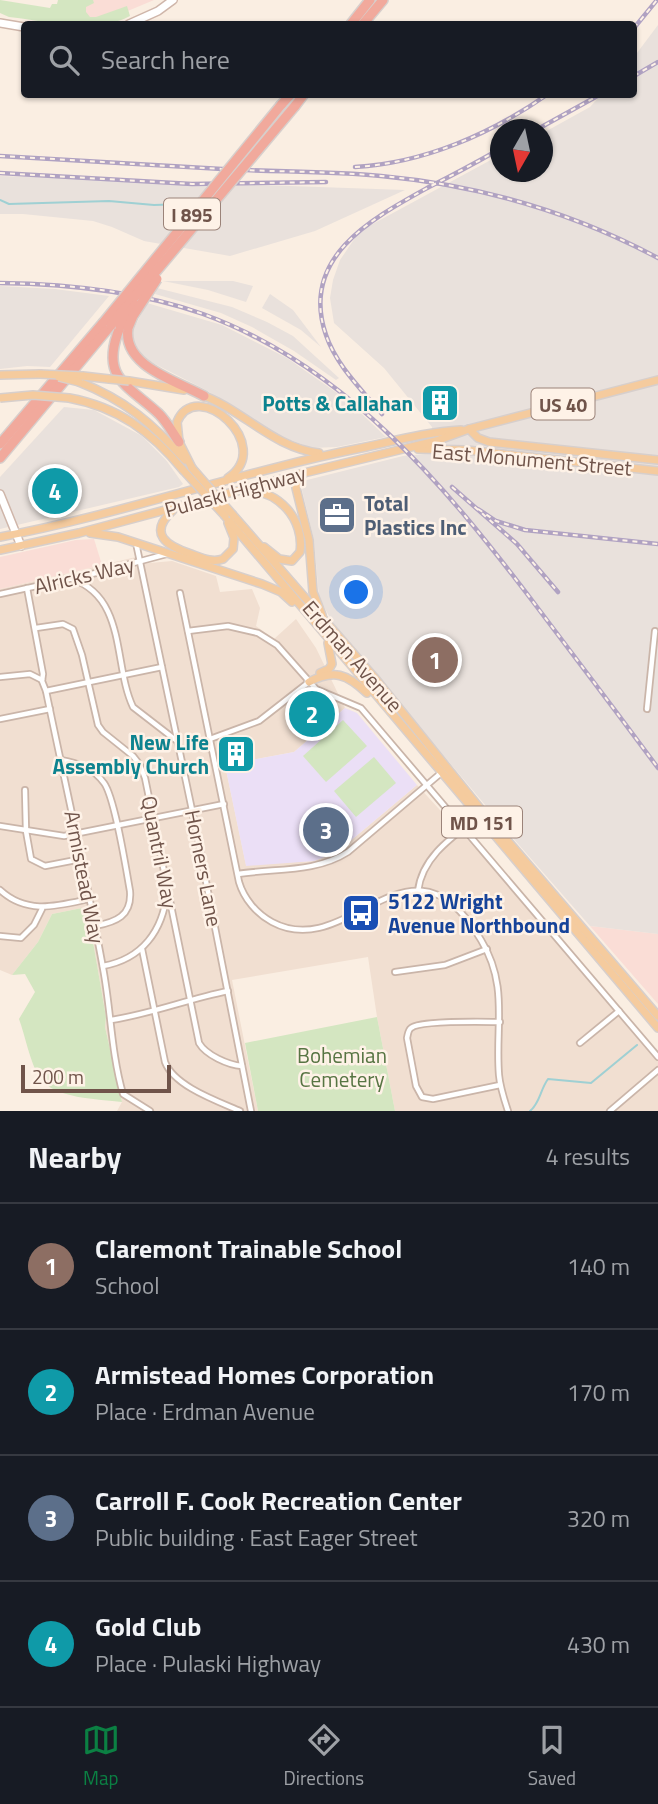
<!DOCTYPE html>
<meta charset="utf-8">
<style>
:root{--surface:#171b24;--page:#20242c;--text:#f1f3f6;--muted:#9ea1a6;--line:#363941;--accent:#0b8043}
body{margin:0;font-family:"Titillium Web",sans-serif;background:var(--page);color:var(--text)}
.compass{position:absolute;left:490px;top:119px;width:63px;height:63px;border-radius:50%;background:var(--surface);box-shadow:0 2px 5px #0004;rotate:189deg}
.scale{position:absolute;left:21px;bottom:18px;width:150px;box-sizing:border-box;padding-left:7px;border:4px solid #70544a;border-top:0;font-size:19px;line-height:24px;white-space:nowrap;color:#70544a;-webkit-text-stroke:5px #fef2e7;paint-order:stroke}
.you{position:absolute;left:357px;top:593px;width:24px;height:24px;margin:-18px;border:5px solid #fff;border-radius:50%;background:#1a73e8;box-shadow:0 0 0 10px #1a73e833}
.badge{display:grid;place-items:center;width:46px;height:46px;border-radius:50%;background:var(--accent);color:#fff;font-size:23px;font-weight:700}
.pin{position:absolute;translate:-50% -50%;border:4px solid #fff;box-shadow:0 2px 7px #0006}
.list{margin:0;padding:0;list-style:none}
h2{display:flex;justify-content:space-between;align-items:center;height:91px;margin:0;padding:0 28px;font-size:30px}
h2 small{font-size:23px;font-weight:400;color:var(--muted)}
.list li{display:grid;grid-template-columns:46px 1fr auto;gap:21px;align-items:center;box-sizing:border-box;height:126px;padding:0 28px;border-top:2px solid var(--line)}
.list b{display:block;font-size:26px;white-space:nowrap}
.list p{margin:0;font-size:23px;white-space:nowrap;color:var(--muted)}
.list em{font-size:23px;font-style:normal;color:var(--muted)}
.icon{flex:none;width:38px;height:38px;fill:none;stroke:currentColor;stroke-width:2;stroke-linecap:round;stroke-linejoin:round}
.map{position:relative;flex:none;width:658px;height:1111px;overflow:hidden}
.search{position:absolute;background:var(--surface);box-shadow:0 2px 5px #0004;left:21px;right:21px;top:21px;height:77px;display:flex;align-items:center;gap:18px;box-sizing:border-box;padding:0 24px;border-radius:7px;color:var(--muted);font-size:26px}
.sheet{height:595px;background:var(--surface)}
nav{display:flex;justify-content:space-around;align-items:center;box-sizing:border-box;height:98px;border-top:2px solid var(--line);background:var(--surface);font-size:19px;color:var(--muted)}
nav a{display:grid;justify-items:center;gap:4px}
nav .on{color:var(--accent)}
.map>svg:first-child{display:block}
.residential{fill:#f1dfd1}
.commercial{fill:#faddd6}
.industrial{fill:#e9e1dc}
.education{fill:#ebdff6}
.green{fill:#d4e6c1}
.lines{fill:none;stroke-linecap:round;stroke-linejoin:round}
.stream{stroke:#9fd0d3;stroke-width:2}
.street-casing{stroke:#cab5a9;stroke-width:8}
.secondary-casing{stroke:#cfb6aa;stroke-width:10}
.primary-casing{stroke:#d7cfcc;stroke-width:10}
.highway-casing{stroke:#d7cfcc;stroke-width:12}
.street{stroke:#fff;stroke-width:4.5}
.secondary{stroke:#fff;stroke-width:7}
.primary{stroke:#f5cb9e;stroke-width:7}
.highway{stroke:#f1a99c;stroke-width:9}
.rail-casing{stroke:#b0a2c2;stroke-width:4.5}
.rail{stroke:#fef2e7;stroke-width:2;stroke-dasharray:5;stroke-linecap:butt}
.primary-bridge-casing{stroke:#d7cfcc;stroke-width:10;stroke-linecap:butt}
.highway-bridge-casing{stroke:#d7cfcc;stroke-width:12;stroke-linecap:butt}
.primary-bridge{stroke:#f5cb9e;stroke-width:7}
.highway-bridge{stroke:#f1a99c;stroke-width:9}
.labels{text-anchor:middle;dominant-baseline:central;stroke-width:5;stroke-linejoin:round;paint-order:stroke}
.shield{fill:#fef2e7;stroke:#9b8379;stroke-width:2}
.shield-label{font-size:19px;font-weight:bold;fill:#70544a}
.culture-label{font-size:21px;font-weight:bold;fill:#0d838f;stroke:#fef2e7;text-anchor:end}
.street-label{font-size:21px;fill:#70544a;stroke:#fef2e7}
.service-label{font-size:21px;font-weight:bold;fill:#4e5e75;stroke:#fef2e7;text-anchor:start}
.transit-label{font-size:21px;font-weight:bold;fill:#164399;stroke:#fef2e7;text-anchor:start}
.park-label{font-size:21px;fill:#577543;stroke:#fef2e7}
</style>
<div class="map">
<svg width="658" height="1111" viewBox="0 0 658 1111">
<rect width="100%" height="100%" fill="#faeee2"/>
<polygon class="residential" points="136,557 139,564 172,561 216,576 220,592 252,589 260,608 256,626 274,639 296,619 316,648 345,708 294,752 225,765 246,865 314,861 330,855 342,848 417,785 496,871 658,1062 658,1111 395,1111 377,1017 368,957 232,980 258,1111 117,1111 122,1102 105,1027 106,1017 87,907 52,914 38,942 12,975 0,970 0,589"/>
<g class="commercial">
<polygon points="59,0 154,0 123,13 88,19"/>
<polygon points="94,539 102,565 0,589 0,557 76,540"/>
<polygon points="590,926 658,934 658,1004"/>
</g>
<g class="industrial">
<polygon points="658,25 658,934 590,926 512,837 334,625 319,598 314,540 302,490 303,481 403,456 435,453 432,427 384,368 334,323 330,298 333,280 340,260 355,238 369,226 500,155 500,172 542,172 543,133 590,107 601,95 634,94 634,57"/>
<polygon points="0,176 405,190 315,231 230,256 144,241 112,227 93,221 23,214 0,214"/>
<polygon points="163,281 233,281 253,286 246,302 208,290"/>
<polygon points="0,286 55,289 109,296 50,367 27,366 0,369"/>
<polygon points="157,288 232,307 267,322 293,336 339,378 336,380 294,351 252,327 221,313 155,294"/>
<polygon points="270,294 293,310 321,347 301,330 262,308"/>
<polygon points="147,303 222,325 287,358 347,400 386,437 337,447 312,448 280,436 204,389 147,360 136,349 130,336"/>
<polygon points="64,407 94,410 142,436 166,460 183,484 179,487 0,529 0,477"/>
</g>
<polygon class="education" points="345,708 357,713 417,785 342,848 330,855 314,861 246,866 225,765 294,752"/>
<g class="green">
<path d="M 0,0 L 50,8 L 52,4 L 57,4 L 58,0 L 93,0 L 94,3 L 86,7 L 86,12 L 90,17 L 96,17 L 127,6 L 130,16 C 96,34 46,21 9,17 L 0,13 Z"/>
<polygon points="343,720 367,746 326,782 303,756"/>
<polygon points="374,757 396,783 356,817 334,791"/>
<path d="M 87,907 L 106,1017 L 105,1027 L 122,1102 C 99,1099 53,1099 39,1077 C 30,1062 25,1035 19,1019 L 35,992 L 25,974 L 12,975 L 38,942 L 52,914 Z"/>
<polygon points="377,1017 395,1111 258,1111 245,1043"/>
</g>
<g class="lines">
<g class="stream">
<polyline points="0,200 9,204 109,201 154,205 185,204"/>
<path d="M 530,1111 C 540,1103 540,1090 548,1079 L 591,1083 L 637,1045"/>
</g>
<defs>
<g id="street">
<polyline points="136,543 192,810 251,1111"/>
<path d="M 72,579 C 127,598 113,665 133,707 L 177,741"/>
<path d="M 27,588 L 43,674 L 42,681 L 46,691 C 65,783 86,875 103,968 C 111,1010 111,1052 123,1094 L 150,1111"/>
<path d="M 180,593 L 239,882 C 244,899 257,914 272,922 C 350,964 410,819 481,940 C 509,986 495,1026 499,1075 C 500,1087 504,1099 508,1111"/>
<polyline points="0,594 96,573 167,554"/>
<path d="M 36,628 L 63,624 L 73,629 L 82,655 L 98,725 L 103,732 L 133,756 L 140,765 L 145,778 L 199,1043 C 206,1055 228,1065 242,1066"/>
<polyline points="188,631 228,626 258,633 277,645 316,689 361,708 658,1057"/>
<polyline points="0,677 30,674 42,680"/>
<polyline points="46,691 162,667"/>
<polyline points="647,709 655,631"/>
<polyline points="0,719 50,709"/>
<polyline points="210,739 259,721 309,682"/>
<path d="M 61,760 C 78,763 93,768 104,783 C 115,798 126,869 130,891 C 132,916 116,922 95,926"/>
<polyline points="25,790 26,831 31,859 45,866 81,859"/>
<polyline points="0,826 64,836 224,804"/>
<path d="M 238,874 C 276,868 315,873 348,852 L 441,773"/>
<path d="M 0,890 C 27,915 57,906 89,899"/>
<path d="M 418,891 C 422,857 452,837 478,817"/>
<polyline points="0,936 21,938 34,925 42,909"/>
<path d="M 142,949 L 165,1062 C 174,1086 217,1101 240,1111"/>
<path d="M 103,966 C 142,959 163,931 167,892"/>
<polyline points="395,972 445,965 487,949"/>
<path d="M 111,1020 C 151,1014 188,999 228,991"/>
<path d="M 500,1022 C 486,1022 420,1020 411,1028 C 408,1030 408,1034 407,1038 L 416,1086 L 422,1097 L 433,1099 L 500,1085"/>
<polyline points="580,1043 619,1011"/>
<polyline points="610,1111 658,1070"/>
</g>
<g id="secondary">
<polyline points="0,23 24,27"/>
<polyline points="129,24 158,11 173,0"/>
<polyline points="0,494 21,546"/>
</g>
<g id="primary">
<polyline points="0,375 40,374"/>
<polyline points="83,376 109,379"/>
<polyline points="129,381 184,390"/>
<path d="M 79,382 C 125,400 152,423 185,460"/>
<path d="M 199,394 C 241,408 273,448 319,453"/>
<path d="M 69,398 C 118,407 152,432 183,470"/>
<polyline points="469,429 478,438 489,442 658,460"/>
<polyline points="418,449 466,450 658,471"/>
<path d="M 192,468 L 179,442 L 177,422 C 197,375 276,446 228,478"/>
<polyline points="304,473 298,479 296,488 309,540 313,592 322,615"/>
<path d="M 246,491 C 278,489 305,520 300,552 L 292,561 L 279,559 L 264,547"/>
<path d="M 173,510 C 147,534 167,546 191,554 C 202,558 212,563 223,559 L 233,549 L 234,538 L 228,523"/>
<polyline points="233,515 374,677 482,811 658,1016"/>
<polyline points="225,516 658,1028"/>
<polyline points="90,533 118,537 262,584 281,592 292,602"/>
<path d="M 0,537 C 122,514 240,472 361,448 C 394,441 427,432 461,430"/>
<polyline points="0,550 79,533 304,473 436,441 469,429 658,380"/>
<polyline points="320,673 329,669 332,664 328,643"/>
<path d="M 309,682 C 334,669 347,674 367,693"/>
</g>
<g id="highway">
<polyline points="351,24 370,0"/>
<polyline points="363,24 383,0"/>
<polyline points="281,105 291,94"/>
<polyline points="295,106 304,94"/>
<path d="M 120,327 C 99,378 128,385 159,414 C 167,422 172,432 179,442"/>
<path d="M 128,328 C 122,366 177,381 204,396"/>
<polyline points="0,444 103,323"/>
<polyline points="0,458 111,325"/>
</g>
</defs>
<use href="#street" class="street-casing"/>
<use href="#secondary" class="secondary-casing"/>
<use href="#primary" class="primary-casing"/>
<use href="#highway" class="highway-casing"/>
<use href="#street" class="street"/>
<use href="#secondary" class="secondary"/>
<use href="#primary" class="primary"/>
<use href="#highway" class="highway"/>
<defs>
<g id="rail">
<polyline points="634,28 657,0"/>
<polyline points="634,76 658,62"/>
<polyline points="536,130 601,94"/>
<path d="M 0,156 C 74,160 148,165 222,169 C 275,172 328,171 381,176 C 478,185 572,212 658,258"/>
<path d="M 355,167 C 424,163 491,134 548,94"/>
<polyline points="0,173 192,184 326,182"/>
<path d="M 0,283 C 69,284 138,291 203,314 C 348,367 447,488 537,607 C 578,661 618,714 658,768"/>
<path d="M 382,414 C 362,390 336,365 326,335 C 299,257 373,218 429,187 C 453,175 477,162 500,149"/>
<polyline points="452,487 517,544 558,592"/>
<polyline points="478,509 496,521 525,530 658,544"/>
</g>
</defs>
<use href="#rail" class="rail-casing"/>
<use href="#rail" class="rail"/>
<defs>
<g id="primary-bridge">
<polyline points="40,374 83,376"/>
<polyline points="59,377 79,382"/>
<polyline points="109,379 129,381"/>
<polyline points="0,398 33,395 69,398"/>
<polyline points="192,468 233,515"/>
<polyline points="183,470 225,516"/>
</g>
<g id="highway-bridge">
<polyline points="103,323 281,105"/>
<polyline points="111,325 295,106"/>
<polyline points="120,327 135,305"/>
<polyline points="128,328 133,316 157,279"/>
</g>
</defs>
<use href="#primary-bridge" class="primary-bridge-casing"/>
<use href="#highway-bridge" class="highway-bridge-casing"/>
<use href="#primary-bridge" class="primary-bridge"/>
<use href="#highway-bridge" class="highway-bridge"/>
</g>
<defs>
<symbol id="building-square" viewBox="-11 -11 22 22"><rect x="-9" y="-9" width="18" height="18" rx="4" fill="#0f9aa8" stroke="#fef2e7"/><path d="M-4-6H4V6H1V3H-1V6H-4ZM-2.5-4.3h1.7v1.8h-1.7ZM.8-4.3h1.7v1.8H.8ZM-2.5-1h1.7V.8h-1.7ZM.8-1h1.7V.8H.8Z" fill="#fff"/></symbol>
<symbol id="office-square" viewBox="-11 -11 22 22"><rect x="-9" y="-9" width="18" height="18" rx="4" fill="#5c6f8a" stroke="#fef2e7"/><path d="M-6-3h4V-5.5h4V-3h4V5H-6ZM-1-4.5V-3h2v-1.5ZM-6 0V1H6V0Z" fill="#fff"/></symbol>
<symbol id="bus-square" viewBox="-11 -11 22 22"><rect x="-9" y="-9" width="18" height="18" rx="4" fill="#1a4fb4" stroke="#fef2e7"/><path d="M-5-6H5V4H4V6H2V4H-2V6H-4V4H-5ZM-3.5-4V0h7V-4ZM-3.5 1.2v1.5H-2V1.2ZM2 1.2v1.5H3.5V1.2Z" fill="#fff"/></symbol>
</defs>
<g fill-rule="evenodd">
<use href="#building-square" x="418" y="381" width="44" height="44"/>
<use href="#office-square" x="315" y="493" width="44" height="44"/>
<use href="#building-square" x="214" y="732" width="44" height="44"/>
<use href="#bus-square" x="339" y="891" width="44" height="44"/>
</g>
<g class="labels">
<g class="shield">
<rect x="164" y="198.5" width="56" height="31" rx="5"/>
<rect x="531.5" y="388.5" width="63" height="31" rx="5"/>
<rect x="442" y="806.5" width="80" height="31" rx="5"/>
</g>
<g class="shield-label">
<text x="192" y="214">I 895</text>
<text x="563" y="404">US 40</text>
<text x="482" y="822">MD 151</text>
</g>
<g class="culture-label">
<text x="413" y="403">Potts &amp; Callahan</text>
<text x="209" y="742">New Life<tspan x="209" dy="24">Assembly Church</tspan></text>
</g>
<g class="street-label">
<text transform="translate(532 459) rotate(5)">East Monument Street</text>
<text transform="translate(235 491) rotate(-15)">Pulaski Highway</text>
<text transform="translate(84 575) rotate(-13)">Alricks Way</text>
<text transform="translate(353 656) rotate(49)">Erdman Avenue</text>
<text transform="translate(160 852) rotate(79)">Quantril Way</text>
<text transform="translate(204 868) rotate(79)">Horners Lane</text>
<text transform="translate(85 877) rotate(79)">Armistead Way</text>
</g>
<g class="service-label">
<text x="364" y="503">Total<tspan x="364" dy="24">Plastics Inc</tspan></text>
</g>
<g class="transit-label">
<text x="388" y="901">5122 Wright<tspan x="388" dy="24">Avenue Northbound</tspan></text>
</g>
<g class="park-label">
<text x="342" y="1055">Bohemian<tspan x="342" dy="24">Cemetery</tspan></text>
</g>
</g>
</svg>
<svg class="compass" viewBox="-18 -18 36 36"><path d="M0-13l5 13h-10z" fill="#e53935"/><path d="M0 13l5-13h-10z" fill="#9ea1a6"/></svg>
<div class="scale">200 m</div>
<div class="you"></div>
<div class="pin badge" style="left:435px;top:660px;background:#8d6e63">1</div>
<div class="pin badge" style="left:312px;top:714px;background:#0f9aa8">2</div>
<div class="pin badge" style="left:326px;top:830px;background:#5c6f8a">3</div>
<div class="pin badge" style="left:55px;top:491px;background:#0f9aa8">4</div>
<div class="search"><svg class="icon" aria-label="search" viewBox="0 0 24 24"><circle cx="10" cy="10" r="6"/><path d="M15 15l6 6"/></svg>Search here</div>
</div>
<section class="sheet">
<h2>Nearby<small>4 results</small></h2>
<ul class="list">
<li><span class="badge" style="background:#8d6e63">1</span><div><b>Claremont Trainable School</b><p>School</p></div><em>140 m</em></li>
<li><span class="badge" style="background:#0f9aa8">2</span><div><b>Armistead Homes Corporation</b><p>Place · Erdman Avenue</p></div><em>170 m</em></li>
<li><span class="badge" style="background:#5c6f8a">3</span><div><b>Carroll F. Cook Recreation Center</b><p>Public building · East Eager Street</p></div><em>320 m</em></li>
<li><span class="badge" style="background:#0f9aa8">4</span><div><b>Gold Club</b><p>Place · Pulaski Highway</p></div><em>430 m</em></li>
</ul>
</section>
<nav>
<a class="on"><svg class="icon" aria-label="map" viewBox="0 0 24 24"><path d="M3 6l6-2 6 2 6-2v14l-6 2-6-2-6 2zM9 4v14M15 6v14"/></svg>Map</a>
<a><svg class="icon" aria-label="directions" viewBox="0 0 24 24"><path d="M12 3l9 9-9 9-9-9zM9 14v-3h6M13 9l2 2-2 2"/></svg>Directions</a>
<a><svg class="icon" aria-label="saved" viewBox="0 0 24 24"><path d="M7 4h10v16l-5-4-5 4z"/></svg>Saved</a>
</nav>
